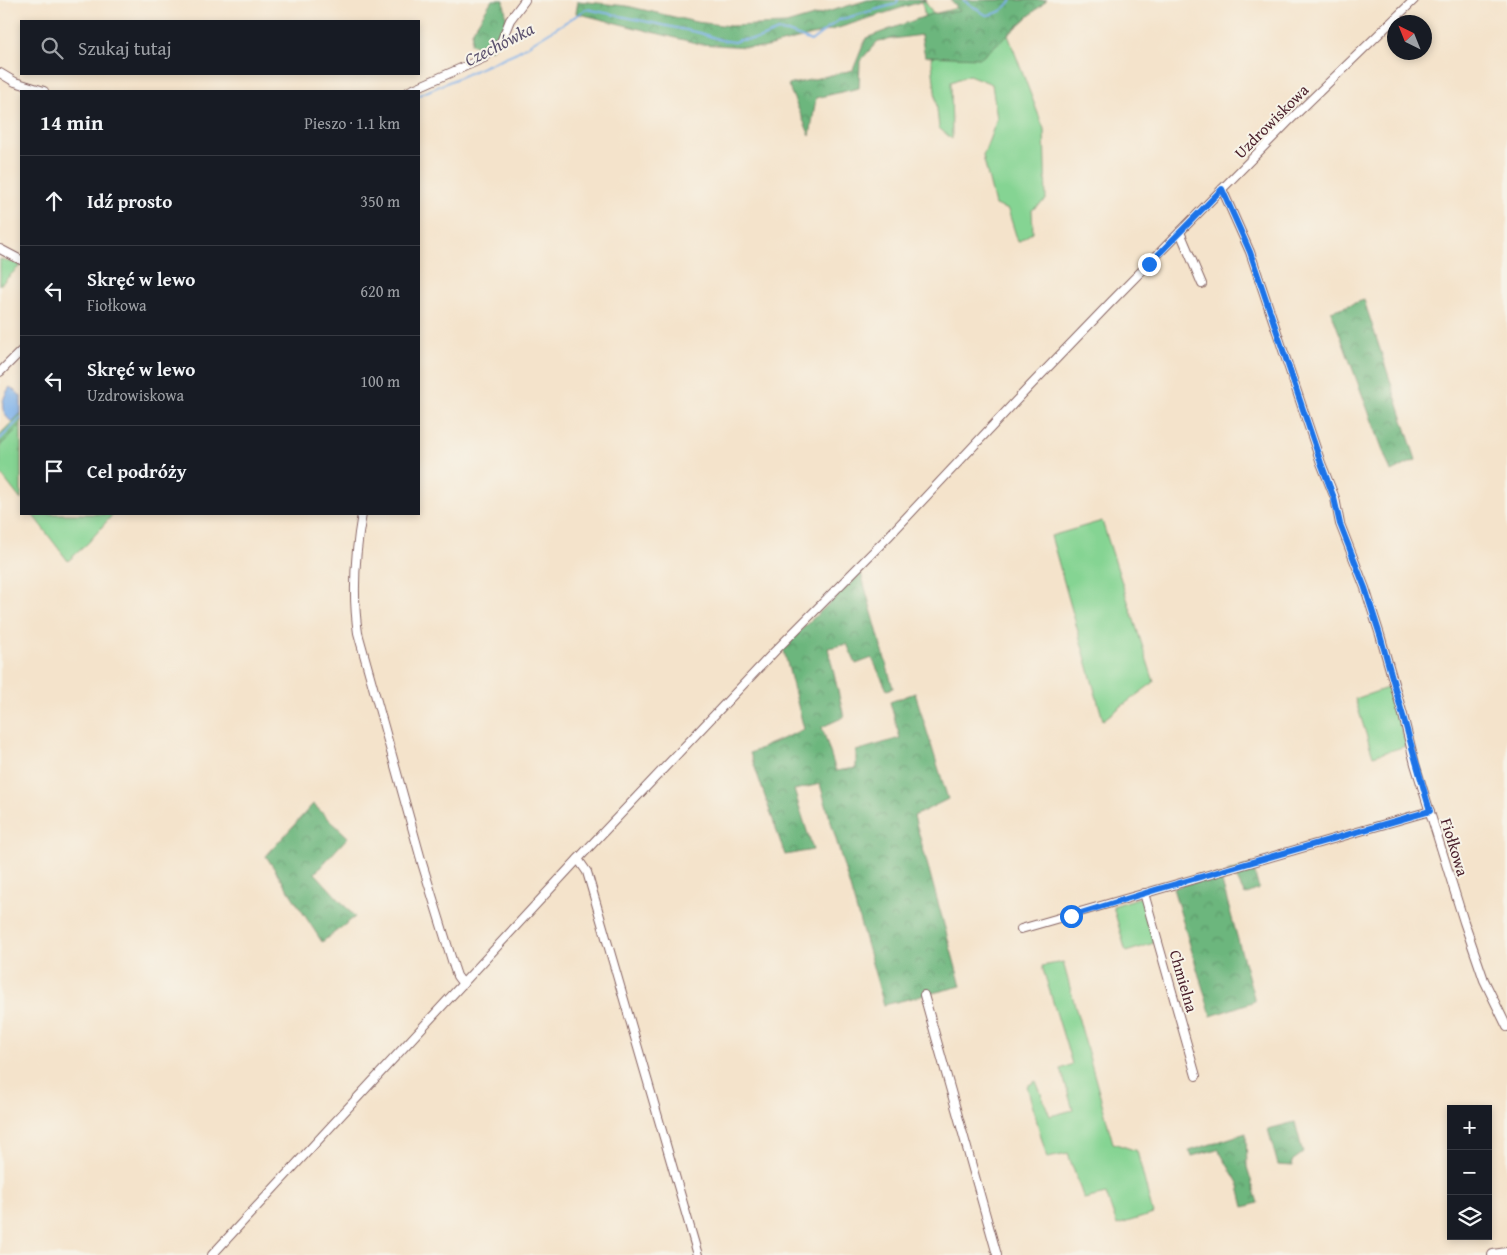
<!DOCTYPE html>
<html lang="pl">
<meta charset="utf-8">
<style>
:root{--surface:#171b24;--page:#242831;--text:#f1f3f6;--muted:#9ea1a6;--line:#363941}
body{margin:0;font-family:"Gentium Book Plus",serif;background:var(--page);color:var(--text)}
.controls{position:absolute;right:15px;bottom:15px;display:grid;overflow:hidden;border-radius:0px;box-shadow:0 2px 8px #0003}
.controls button{width:45px;height:45px;display:grid;place-items:center;padding:0;border:0;border-bottom:1px solid var(--line);background:var(--surface);color:var(--text);font:25px sans-serif}
.compass{position:absolute;left:1387px;top:15px;width:45px;height:45px;border-radius:50%;background:var(--surface);box-shadow:0 2px 8px #0003;rotate:317deg}
.stop{position:absolute;width:15px;height:15px;margin:-11px;border:4px solid #1a73e8;border-radius:50%;background:#fff}
.stop.end{background:#1a73e8;border-color:#fff;box-shadow:0 1px 5px #0008}
.list{margin:0;padding:0;list-style:none}
h2{display:flex;justify-content:space-between;align-items:center;height:65px;margin:0;padding:0 20px;font-size:21px}
h2 small{font-size:16px;font-weight:400;color:var(--muted)}
.list li{display:grid;grid-template-columns:32px 1fr auto;gap:15px;align-items:center;box-sizing:border-box;height:90px;padding:0 20px;border-top:1px solid var(--line)}
.list b{display:block;font-size:19px;white-space:nowrap}
.list p{margin:0;font-size:16px;white-space:nowrap;color:var(--muted)}
.list em{font-size:16px;font-style:normal;color:var(--muted)}
.icon{flex:none;width:28px;height:28px;fill:none;stroke:currentColor;stroke-width:2;stroke-linecap:round;stroke-linejoin:round}
.map{position:relative;flex:none;width:1507px;height:1255px;overflow:hidden}
.search{position:absolute;background:var(--surface);box-shadow:0 2px 8px #0003;left:20px;top:20px;width:400px;height:55px;display:flex;align-items:center;gap:12px;box-sizing:border-box;padding:0 18px;border-radius:0px;color:var(--muted);font-size:19px}
.panel{position:absolute;background:var(--surface);box-shadow:0 2px 8px #0003;left:20px;top:90px;width:400px;height:425px;border-radius:0px}
.map>svg:first-child{display:block}
.grass{fill:#85d493;stroke:#687a5f}
.forest{fill:url(#forest-crowns);stroke:#5b6a54}
.water{fill:#7cb0ea;stroke:#63688a}
.lines{fill:none;stroke-linecap:round;stroke-linejoin:round}
.stream{stroke:#7cb0ea;stroke-width:2}
.street-casing{stroke:#866463;stroke-width:10}
.secondary-casing{stroke:#866463;stroke-width:12}
.street{stroke:#fff;stroke-width:8}
.secondary{stroke:#fff;stroke-width:10}
.route{stroke:#1a73e8;stroke-width:6}
.labels{text-anchor:middle;dominant-baseline:central;stroke-width:4;stroke-linejoin:round;paint-order:stroke}
.street-label{font-size:16px;fill:#4a1f2b;stroke:#f7f3e8}
.water-label{font-size:18px;font-style:italic;fill:#5c526e;stroke:#f7f3e8}
</style>
<div class="map">
<svg width="1507" height="1255" viewBox="0 0 1507 1255">
<defs>
<pattern id="forest-crowns" width="20" height="18" patternUnits="userSpaceOnUse" patternTransform="scale(1.25)"><rect width="20" height="18" fill="#6cb67d"/><path d="M2 6a3 3 0 1 1 6 0M12 15a3 3 0 1 1 6 0" fill="none" stroke="#5b9367"/></pattern>
</defs>
<rect width="100%" height="100%" fill="#f7f3e8"/>
<filter id="ink" filterUnits="userSpaceOnUse"><feTurbulence type="fractalNoise" baseFrequency=".02" numOctaves="2"/><feDisplacementMap in="SourceGraphic" scale="10" xChannelSelector="R" yChannelSelector="G"/><feConvolveMatrix kernelMatrix="1 2 1 2 8 2 1 2 1" color-interpolation-filters="sRGB"/></filter>
<filter id="wash" filterUnits="userSpaceOnUse"><feTurbulence type="fractalNoise" baseFrequency=".0096" numOctaves="4" result="noise"/><feDisplacementMap in="SourceGraphic" scale="20" xChannelSelector="R" yChannelSelector="G"/><feGaussianBlur stdDeviation="1.12" result="paint"/><feColorMatrix in="noise" values="0 0 0 0 0 0 0 0 0 0 0 0 0 0 0 0 0 1.4 0 .05"/><feComposite in="paint" operator="in"/></filter>
<g filter="url(#wash)">
<rect width="100%" height="100%" fill="#f4e3cb"/>
<g class="grass">
<polygon points="922,0 924,0 933,14 989,0 1047,0 1008,35 1044,129 1046,200 1032,210 1033,232 1018,242 1008,210 995,205 983,156 997,119 992,84 969,75 951,82 952,139 939,128 932,63"/>
<polygon points="0,259 21,265 0,285"/>
<polygon points="21,425 21,500 0,473 0,446"/>
<polygon points="32,514 113,514 88,543 68,561"/>
<polygon points="1102,521 1154,682 1103,720 1051,536"/>
<polygon points="1390,687 1406,746 1373,756 1355,699"/>
<polygon points="1141,897 1154,943 1126,952 1113,906"/>
<polygon points="1063,962 1113,1143 1137,1151 1153,1214 1117,1225 1106,1194 1084,1199 1068,1154 1047,1158 1027,1086 1036,1081 1050,1116 1073,1110 1061,1069 1072,1064 1042,966"/>
</g>
<g class="forest">
<path d="M 492,0 L 504,0 C 504,7 506,10 506,17 C 508,30 499,41 491,50 L 471,44 L 472,32 Z"/>
<polygon points="868,0 926,0 835,29 763,48 700,44 576,13 578,1 627,6 696,22 730,26 786,24"/>
<polygon points="950,0 1047,0 981,58 925,56 921,35 878,41 860,61 859,88 816,98 810,136 788,85 853,70 866,38 931,14 960,11"/>
<polygon points="1364,300 1416,460 1391,472 1331,311"/>
<polygon points="21,413 21,425 0,446 0,434"/>
<polygon points="861,573 893,688 887,690 872,658 856,664 847,644 828,648 844,717 822,727 836,771 856,768 856,751 900,738 890,702 915,693 948,799 914,816 961,986 884,1005 820,784 794,790 813,850 785,855 750,753 804,729 783,647"/>
<polygon points="313,804 348,837 315,873 355,917 322,942 266,856"/>
<polygon points="1252,864 1259,889 1245,895 1237,879 1227,872"/>
<polygon points="1220,875 1255,1001 1211,1016 1173,888"/>
<polygon points="1295,1122 1303,1153 1292,1161 1293,1166 1278,1165 1268,1129"/>
<polygon points="1246,1133 1247,1167 1258,1203 1244,1207 1238,1183 1218,1149 1192,1156 1189,1151"/>
</g>
<path class="water" d="M 10,387 L 21,396 L 21,413 L 12,422 C 0,413 0,401 10,387 Z"/>
<g class="lines">
<g class="stream">
<path d="M 963,0 L 986,15 C 999,14 1004,10 1012,0"/>
<polyline points="419,95 517,52 587,9 700,33 721,40 734,42 739,40 758,39 778,31 788,32 811,41 839,20 896,4 898,0"/>
<polyline points="0,439 21,418"/>
</g>
</g>
</g>
<g filter="url(#ink)">
<g class="lines">
<defs>
<g id="street">
<polyline points="0,73 15,82 44,91"/>
<polyline points="409,91 484,58 501,42 510,20 525,0"/>
<polyline points="1222,189 1250,252 1321,463 1335,498 1340,524 1365,588 1380,635 1403,715 1415,764 1464,922 1484,980 1507,1027"/>
<polyline points="1180,232 1202,284"/>
<polyline points="0,249 21,260"/>
<polyline points="0,372 21,351"/>
<path d="M 362,514 C 355,554 352,593 358,633 L 422,863 L 454,967 L 457,976 L 463,984"/>
<polyline points="578,859 587,872 698,1255"/>
<polyline points="1144,893 1196,1076"/>
<polyline points="1021,929 1430,811"/>
<polyline points="924,995 997,1255"/>
<polyline points="212,1255 578,859 775,651 888,537 1030,386 1111,302 1287,123 1414,0"/>
</g>
<polyline id="secondary" points="1493,1255 1507,1253"/>
</defs>
<use href="#street" class="street-casing"/>
<use href="#secondary" class="secondary-casing"/>
<use href="#street" class="street"/>
<use href="#secondary" class="secondary"/>
</g>
</g>
<g class="lines" filter="url(#ink)">
<polyline class="route" points="1071,916 1155,890 1430,811 1380,635 1365,588 1340,524 1334,498 1321,463 1250,252 1222,189 1149,264"/>
</g>
<g class="labels">
<g class="street-label">
<text transform="translate(1271 121) rotate(-45)">Uzdrowiskowa</text>
<text transform="translate(1455 847) rotate(73)">Fiołkowa</text>
<text transform="translate(1184 981) rotate(74)">Chmielna</text>
</g>
<g class="water-label">
<text transform="translate(499 44) rotate(-27)">Czechówka</text>
</g>
</g>
</svg>
<div class="controls">
<button>+</button>
<button>−</button>
<button><svg class="icon" aria-label="layers" viewBox="0 0 24 24"><path d="M12 4l9 5-9 5-9-5zM3 14l9 5 9-5"/></svg></button>
</div>
<svg class="compass" viewBox="-18 -18 36 36"><path d="M0-13l5 13h-10z" fill="#e53935"/><path d="M0 13l5-13h-10z" fill="#9ea1a6"/></svg>
<div class="stop" style="left:1071px;top:916px"></div>
<div class="stop end" style="left:1149px;top:264px"></div>
<div class="search"><svg class="icon" aria-label="search" viewBox="0 0 24 24"><circle cx="10" cy="10" r="6"/><path d="M15 15l6 6"/></svg>Szukaj tutaj</div>
<section class="panel">
<h2>14 min<small>Pieszo · 1.1 km</small></h2>
<ul class="list">
<li><svg class="icon" aria-label="ahead" viewBox="0 0 24 24"><path d="M12 20V5M6 11l6-6 6 6"/></svg><div><b>Idź prosto</b></div><em>350 m</em></li>
<li><svg class="icon" aria-label="left" viewBox="0 0 24 24"><path d="M17 20v-9H6M10 6l-5 5 5 5"/></svg><div><b>Skręć w lewo</b><p>Fiołkowa</p></div><em>620 m</em></li>
<li><svg class="icon" aria-label="left" viewBox="0 0 24 24"><path d="M17 20v-9H6M10 6l-5 5 5 5"/></svg><div><b>Skręć w lewo</b><p>Uzdrowiskowa</p></div><em>100 m</em></li>
<li><svg class="icon" aria-label="arrive" viewBox="0 0 24 24"><path d="M6 21V4h12l-3 4 3 4H6"/></svg><div><b>Cel podróży</b></div></li>
</ul>
</section>
</div>
